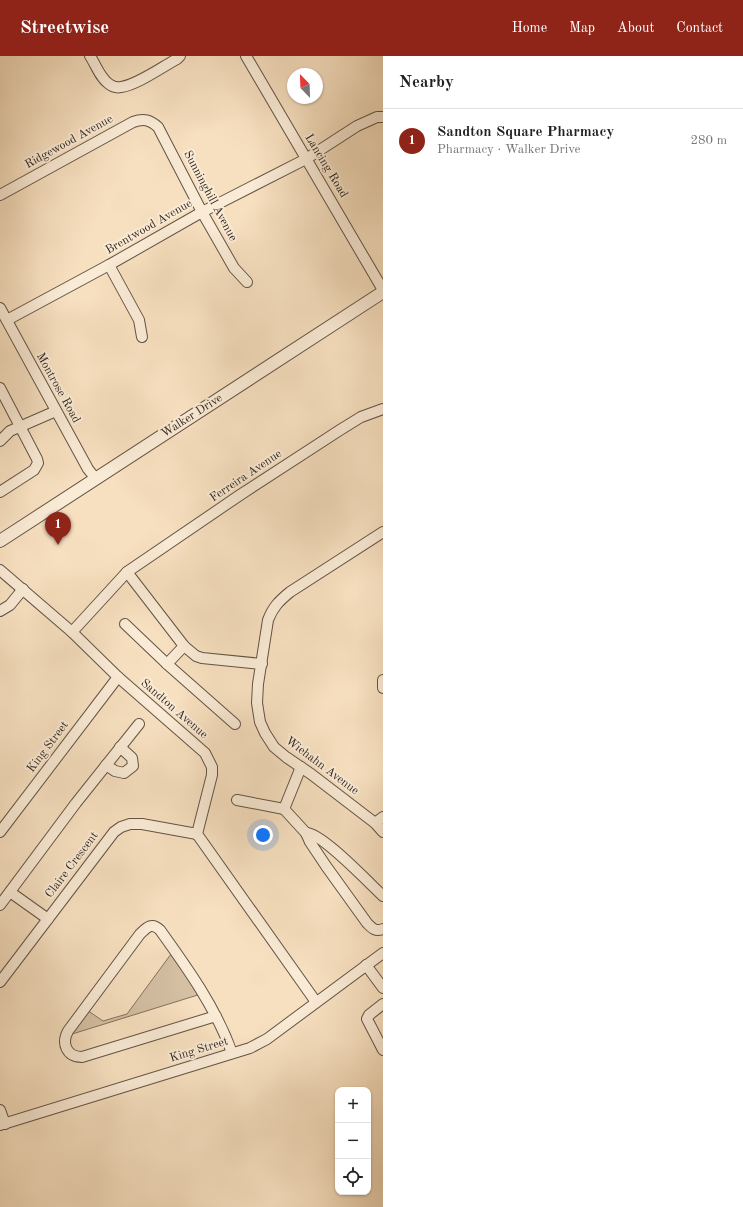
<!DOCTYPE html>
<meta charset="utf-8">
<style>
:root{--surface:#fff;--page:#f6f6f6;--text:#222;--muted:#767676;--line:#e0e0e0;--accent:#8f2418}
body{margin:0;font-family:"Old Standard TT",serif;background:var(--page);color:var(--text)}
.controls{position:absolute;right:12px;bottom:12px;display:grid;overflow:hidden;border-radius:8px;box-shadow:0 1px 3px #0004}
.controls button{width:36px;height:36px;display:grid;place-items:center;padding:0;border:0;border-bottom:1px solid var(--line);background:var(--surface);color:var(--text);font:20px sans-serif}
.compass{position:absolute;left:287px;top:12px;width:36px;height:36px;border-radius:50%;background:var(--surface);box-shadow:0 1px 3px #0004;rotate:337deg}
.you{position:absolute;left:263px;top:779px;width:14px;height:14px;margin:-10px;border:3px solid #fff;border-radius:50%;background:#1a73e8;box-shadow:0 0 0 6px #1a73e833}
.badge{display:grid;place-items:center;width:26px;height:26px;border-radius:50%;background:var(--accent);color:#fff;font-size:13px;font-weight:700}
.pin{position:absolute;translate:-50% -33px;filter:drop-shadow(0 1px 2px #0008)}
.pin::after{content:'';position:absolute;top:21px;width:14px;height:12px;background:inherit;clip-path:polygon(0 0,100% 0,50% 100%)}
.list{margin:0;padding:0;list-style:none}
h2{display:flex;justify-content:space-between;align-items:center;height:52px;margin:0;padding:0 16px;font-size:17px}
h2 small{font-size:13px;font-weight:400;color:var(--muted)}
.list li{display:grid;grid-template-columns:26px 1fr auto;gap:12px;align-items:center;box-sizing:border-box;height:64px;padding:0 16px;border-top:1px solid var(--line)}
.list b{display:block;font-size:15px;white-space:nowrap}
.list p{margin:0;font-size:13px;white-space:nowrap;color:var(--muted)}
.list em{font-size:13px;font-style:normal;color:var(--muted)}
.icon{flex:none;width:22px;height:22px;fill:none;stroke:currentColor;stroke-width:2;stroke-linecap:round;stroke-linejoin:round}
.map{position:relative;flex:none;width:383px;height:1151px;overflow:hidden}
header{display:flex;align-items:center;gap:24px;box-sizing:border-box;height:56px;padding:0 20px;background:var(--accent);color:#fff}
header strong{font-size:19px}
nav{display:flex;gap:22px;margin-inline-start:auto;font-size:14px}
main{display:flex}
aside{flex:1;background:var(--surface)}
.map>svg:first-child{display:block}
.park{fill:#d5c0a4;stroke:#837260}
.lines{fill:none;stroke-linecap:round;stroke-linejoin:round}
.minor-casing{stroke:#625346;stroke-width:12}
.tertiary-casing{stroke:#625346;stroke-width:14}
.minor{stroke:#faebd6;stroke-width:10}
.tertiary{stroke:#faebd6;stroke-width:12}
.labels{text-anchor:middle;dominant-baseline:central;stroke-width:4;stroke-linejoin:round;paint-order:stroke}
.street-label{font-size:12px;fill:#31241d;stroke:#faebd6}
</style>
<header>
<strong>Streetwise</strong>
<nav><a>Home</a><a>Map</a><a>About</a><a>Contact</a></nav>
</header>
<main>
<div class="map">
<svg width="383" height="1151" viewBox="0 0 383 1151">
<rect width="100%" height="100%" fill="#f7e0c0"/>
<filter id="stains"><feTurbulence type="fractalNoise" baseFrequency=".005" numOctaves="4"/><feColorMatrix values="0 0 0 0 .2 0 0 0 0 .09 0 0 0 0 .02 0 0 0 .5 -.17"/></filter>
<radialGradient id="worn" r=".72"><stop offset=".6" stop-color="#630" stop-opacity="0"/><stop offset="1" stop-color="#630" stop-opacity=".3"/></radialGradient>
<polygon class="park" points="171,898 201,938 69,979 87,954 103,965 127,958"/>
<g class="lines">
<defs>
<g id="minor">
<path d="M 90,0 C 96,9 100,22 109,28 C 113,31 117,32 121,31 C 137,29 162,11 177,3 L 180,0"/>
<polyline points="246,0 383,234"/>
<path d="M 0,139 L 133,66 C 144,62 150,64 158,71 L 202,156 L 234,212 L 247,226"/>
<polyline points="109,209 139,264 142,281"/>
<polyline points="0,252 88,413 96,423"/>
<polyline points="7,264 109,209 202,156 306,103 357,70 377,61 383,61"/>
<polyline points="0,332 37,403 38,407 34,414 0,436"/>
<polyline points="0,385 10,375 56,355"/>
<path d="M 383,476 L 290,536 C 279,545 273,551 268,564 L 258,628 L 257,647 L 260,666 L 265,677 L 274,691 L 286,701 L 311,718 L 375,767 L 383,776"/>
<polyline points="0,514 72,576 118,621 205,697 212,711 212,719 197,778 316,946"/>
<polyline points="127,516 184,590 196,600 202,602 262,608"/>
<polyline points="0,555 10,549 23,533"/>
<polyline points="125,568 167,608 235,668"/>
<polyline points="72,576 127,516 240,439 340,374 361,361 383,353"/>
<polyline points="167,608 184,590"/>
<polyline points="383,624 383,632"/>
<polyline points="106,709 115,715 124,717 133,710 132,702 120,691"/>
<polyline points="237,744 284,753 301,711"/>
<path d="M 284,753 L 306,777 L 310,786 L 326,810 L 367,867 C 372,872 375,876 383,873"/>
<polyline points="375,767 383,761"/>
<polyline points="0,776 118,621"/>
<path d="M 306,777 C 321,776 370,828 383,840"/>
<polyline points="10,836 48,863"/>
<polyline points="0,849 76,747 139,668"/>
<polyline points="366,909 383,932"/>
<polyline points="0,926 114,776 121,771 130,768 142,768 197,778"/>
<polyline points="383,948 369,959 367,963 383,994"/>
<path d="M 216,960 L 82,1001 C 67,1001 61,988 68,975 L 140,878 C 147,871 152,866 160,874 C 188,913 216,952 232,997"/>
<polyline points="0,1054 5,1068"/>
<polyline points="0,1069 250,992 267,983 383,897"/>
</g>
<polyline id="tertiary" points="0,485 383,236"/>
</defs>
<use href="#minor" class="minor-casing"/>
<use href="#tertiary" class="tertiary-casing"/>
<use href="#minor" class="minor"/>
<use href="#tertiary" class="tertiary"/>
</g>
<g class="labels">
<g class="street-label">
<text transform="translate(69 86) rotate(-29)">Ridgewood Avenue</text>
<text transform="translate(326 110) rotate(59)">Lancing Road</text>
<text transform="translate(210 140) rotate(62)">Sunninghill Avenue</text>
<text transform="translate(149 171) rotate(-30)">Brentwood Avenue</text>
<text transform="translate(58 332) rotate(61)">Montrose Road</text>
<text transform="translate(192 360) rotate(-33)">Walker Drive</text>
<text transform="translate(246 420) rotate(-34)">Ferreira Avenue</text>
<text transform="translate(174 653) rotate(41)">Sandton Avenue</text>
<text transform="translate(48 691) rotate(-53)">King Street</text>
<text transform="translate(322 710) rotate(37)">Wiehahn Avenue</text>
<text transform="translate(72 809) rotate(-53)">Claire Crescent</text>
<text transform="translate(199 994) rotate(-17)">King Street</text>
</g>
</g>
<rect width="100%" height="100%" filter="url(#stains)"/>
<rect width="100%" height="100%" fill="url(#worn)"/>
</svg>
<div class="controls">
<button>+</button>
<button>−</button>
<button><svg class="icon" aria-label="locate" viewBox="0 0 24 24"><circle cx="12" cy="12" r="6"/><path d="M12 2v4M12 18v4M2 12h4M18 12h4"/></svg></button>
</div>
<svg class="compass" viewBox="-18 -18 36 36"><path d="M0-13l5 13h-10z" fill="#e53935"/><path d="M0 13l5-13h-10z" fill="#767676"/></svg>
<div class="you"></div>
<div class="pin badge" style="left:58px;top:489px">1</div>
</div>
<aside>
<h2>Nearby<small></small></h2>
<ul class="list">
<li><span class="badge">1</span><div><b>Sandton Square Pharmacy</b><p>Pharmacy · Walker Drive</p></div><em>280 m</em></li>
</ul>
</aside>
</main>
